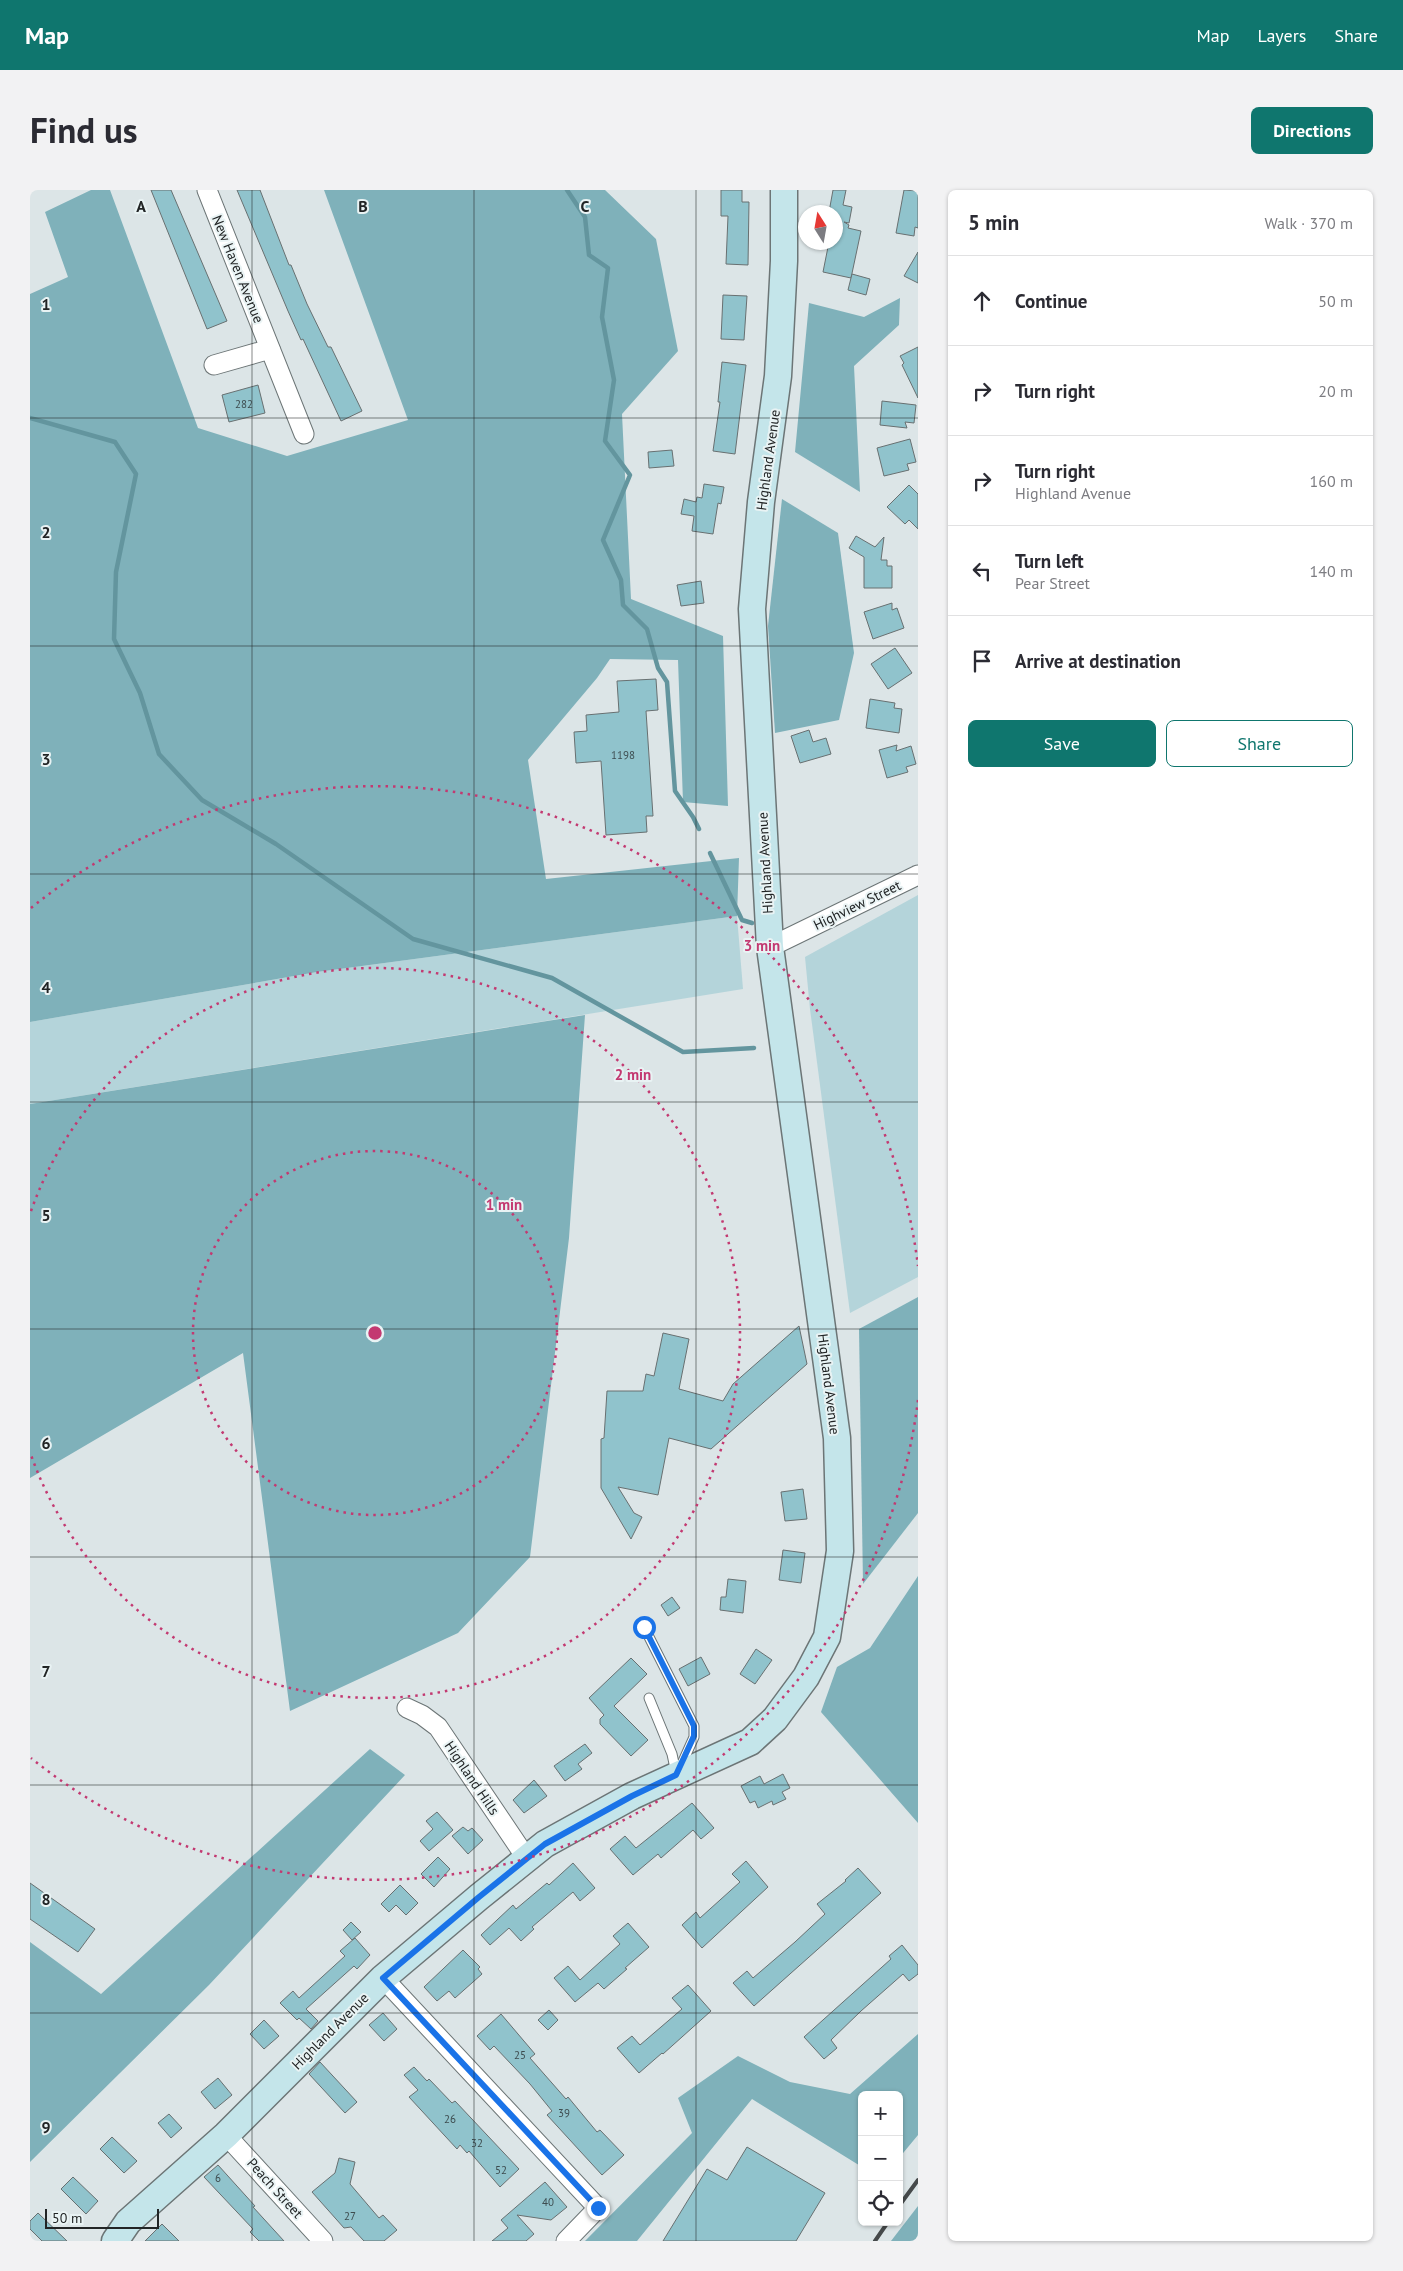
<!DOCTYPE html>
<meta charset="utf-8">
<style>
:root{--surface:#fff;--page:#f2f2f3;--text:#2b2b33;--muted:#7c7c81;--line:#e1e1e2;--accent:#0f766e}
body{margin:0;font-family:"PT Sans",sans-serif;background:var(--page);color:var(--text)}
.controls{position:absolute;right:15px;bottom:15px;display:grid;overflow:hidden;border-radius:8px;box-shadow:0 1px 4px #0004}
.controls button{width:45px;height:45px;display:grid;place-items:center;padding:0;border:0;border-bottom:1px solid var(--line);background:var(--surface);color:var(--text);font:25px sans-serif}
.compass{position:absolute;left:768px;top:15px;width:45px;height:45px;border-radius:50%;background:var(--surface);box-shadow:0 1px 4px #0004;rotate:349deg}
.scale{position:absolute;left:15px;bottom:12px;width:114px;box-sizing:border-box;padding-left:5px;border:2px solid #212425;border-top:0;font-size:14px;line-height:18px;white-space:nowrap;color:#212425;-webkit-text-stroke:4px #e9f3f4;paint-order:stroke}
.stop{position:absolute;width:15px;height:15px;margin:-11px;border:4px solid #1a73e8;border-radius:50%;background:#fff}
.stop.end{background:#1a73e8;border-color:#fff;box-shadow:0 1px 5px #0008}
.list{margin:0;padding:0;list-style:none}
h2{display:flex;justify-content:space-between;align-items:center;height:65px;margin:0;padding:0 20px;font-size:21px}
h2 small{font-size:16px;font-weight:400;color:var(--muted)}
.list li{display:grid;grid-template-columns:32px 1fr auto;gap:15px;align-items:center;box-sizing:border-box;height:90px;padding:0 20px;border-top:1px solid var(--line)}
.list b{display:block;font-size:19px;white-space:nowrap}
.list p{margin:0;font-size:16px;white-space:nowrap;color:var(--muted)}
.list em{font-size:16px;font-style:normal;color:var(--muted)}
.actions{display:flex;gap:10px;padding:15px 20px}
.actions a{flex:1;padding:11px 0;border:1px solid var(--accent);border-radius:8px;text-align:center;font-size:18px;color:var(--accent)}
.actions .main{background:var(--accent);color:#fff}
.icon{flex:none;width:28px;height:28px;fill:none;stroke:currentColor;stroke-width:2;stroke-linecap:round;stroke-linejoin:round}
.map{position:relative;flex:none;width:888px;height:2051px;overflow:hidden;border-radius:8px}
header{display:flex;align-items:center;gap:30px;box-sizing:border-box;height:70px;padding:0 25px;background:var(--accent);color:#fff}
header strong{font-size:24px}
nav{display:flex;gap:28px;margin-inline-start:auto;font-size:18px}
.intro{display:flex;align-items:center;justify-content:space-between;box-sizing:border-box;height:120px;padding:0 30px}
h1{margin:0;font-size:35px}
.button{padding:12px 22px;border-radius:8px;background:var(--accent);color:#fff;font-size:18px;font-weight:700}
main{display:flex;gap:30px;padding:0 30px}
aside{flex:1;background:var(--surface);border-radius:8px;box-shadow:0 1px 4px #0004}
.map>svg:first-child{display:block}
.green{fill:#b4d4da}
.forest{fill:#7fb1ba}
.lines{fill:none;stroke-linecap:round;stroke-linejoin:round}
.stream{stroke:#63959e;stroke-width:4.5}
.building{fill:#90c3cc;stroke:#687071}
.service-casing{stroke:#6c7576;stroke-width:11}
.minor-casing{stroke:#6c7576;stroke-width:21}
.secondary-casing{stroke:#6c7576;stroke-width:29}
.service{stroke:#fff;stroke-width:9}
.minor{stroke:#fff;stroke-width:19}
.secondary{stroke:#c4e5ea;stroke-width:26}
.rail{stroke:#464a4b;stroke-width:4}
.route{stroke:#1a73e8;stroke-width:6}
.grid{fill:none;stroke:#212425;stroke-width:1;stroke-opacity:0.55}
.ring{fill:none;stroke:#c33971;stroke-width:2.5;stroke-dasharray:2.5 5}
.labels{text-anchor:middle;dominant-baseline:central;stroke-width:4;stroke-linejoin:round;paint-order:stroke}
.number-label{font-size:11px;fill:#3d4c4f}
.street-label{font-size:14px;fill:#212425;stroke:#e9f3f4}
.grid-label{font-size:16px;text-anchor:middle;font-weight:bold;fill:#212425;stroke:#e9f3f4;stroke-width:4;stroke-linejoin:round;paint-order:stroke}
.centre{fill:#c33971;stroke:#e9f3f4;stroke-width:2.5}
.ring-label{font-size:15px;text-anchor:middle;font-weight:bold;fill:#c33971;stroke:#e9f3f4;stroke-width:4;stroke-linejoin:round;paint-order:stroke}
</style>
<header>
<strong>Map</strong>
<nav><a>Map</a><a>Layers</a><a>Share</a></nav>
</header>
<div class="intro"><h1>Find us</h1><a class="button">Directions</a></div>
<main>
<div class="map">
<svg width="888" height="2051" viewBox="0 0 888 2051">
<rect width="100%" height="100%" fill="#dce5e7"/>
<g class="green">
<polygon points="888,705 888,1087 820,1123 780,819 775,767"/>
<polygon points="707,726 713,799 0,914 0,832 287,782"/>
</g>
<g class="forest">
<polygon points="61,0 80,0 168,238 257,266 378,230 294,0 575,0 626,49 648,161 592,224 601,409 693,446 698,616 653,612 648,470 580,469 567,488 498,570 516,689 709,668 707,726 287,782 0,832 0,104 38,87 15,22"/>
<polygon points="870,108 869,135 824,176 830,302 765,262 779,113 834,127"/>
<polygon points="752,309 808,343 824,463 809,530 745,543 738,436"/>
<polygon points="555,825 539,1048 500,1367 428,1443 260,1521 213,1163 0,1288 0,914"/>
<polygon points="888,1107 888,1323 833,1394 829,1139"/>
<polygon points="888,1386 888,1633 791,1522 807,1477 840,1458"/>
<polygon points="340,1559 375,1585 179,1795 0,1972 0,1752 71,1804"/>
<polygon points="888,1844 888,1945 869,1968 869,1905 832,1905 832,1977 722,1909 607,2051 555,2051 662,1943 648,1908 708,1866 760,1892 820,1904"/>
<polygon points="888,2016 888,2051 861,2051"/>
</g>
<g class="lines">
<g class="stream">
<polyline points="537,0 555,27 559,65 578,78 572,127 584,190 575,251 600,285 573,350 591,390 593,415 617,439 628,478 637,492 645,601 663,627 669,639"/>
<polyline points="0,228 85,252 106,284 86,382 84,449 110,503 129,564 172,610 246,654 383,749 522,788 653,862 724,858"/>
<polyline points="680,663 712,730 722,733"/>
</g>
</g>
<g class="building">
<polygon points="121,0 141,0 197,131 177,139"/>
<polygon points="207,0 230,0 259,75 261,75 277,114 298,157 301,157 332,221 311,231 273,149 271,150 258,121"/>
<polygon points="691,0 712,0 712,12 719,12 718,75 696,74 698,26 691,26"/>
<polygon points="803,0 816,0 813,15 822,17 819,33 814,32 819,35 818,38 831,41 821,88 793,82 799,52 806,52 806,22 799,22"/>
<polygon points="874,0 888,1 888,38 885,37 884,46 866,43"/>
<polygon points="888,62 888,93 874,86"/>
<polygon points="822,84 840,89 836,105 818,100"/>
<polygon points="693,105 717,106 714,150 691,149"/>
<polygon points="888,157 888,208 872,175 874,173 870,166"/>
<polygon points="692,172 716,175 705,264 683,261 690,212 688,212"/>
<polygon points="228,195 235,223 199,232 192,205"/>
<polygon points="852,211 886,215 884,233 875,232 877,238 850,235"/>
<polygon points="880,249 886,272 877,274 879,280 854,286 847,258"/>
<polygon points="642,260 644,276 619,278 618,262"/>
<polygon points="674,294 694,297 691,314 688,313 683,344 662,341 664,326 651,324 654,309 666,312 667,307 672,308"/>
<polygon points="879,295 888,304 888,339 879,330 875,334 857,317"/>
<polygon points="826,346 845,357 854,347 851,370 857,370 857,376 862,376 862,398 834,398 834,367 819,358"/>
<polygon points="671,391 674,413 651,416 647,395"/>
<polygon points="862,413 862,420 867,418 874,438 843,449 834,422"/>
<polygon points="865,458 882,483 858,499 841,474"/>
<polygon points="626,489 628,520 616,521 623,626 616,626 617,642 576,645 571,571 546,573 544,542 557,541 556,525 589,522 587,491"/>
<polygon points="840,509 865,513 864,518 872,519 869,543 836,538"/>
<polygon points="779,540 783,552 796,548 801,564 770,573 761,546"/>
<polygon points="867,555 866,561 881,556 886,574 876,577 878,582 857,588 849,560"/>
<polygon points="769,1136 777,1174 681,1259 639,1248 628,1305 588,1297 604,1323 612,1327 601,1349 571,1298 571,1249 574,1248 577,1201 613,1201 616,1184 624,1186 633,1143 659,1149 649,1199 693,1211 703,1194"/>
<polygon points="773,1299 777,1329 755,1331 751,1302"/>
<polygon points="753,1360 775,1363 771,1393 749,1390"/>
<polygon points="698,1389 716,1391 713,1423 690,1420 691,1407 696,1407"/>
<polygon points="642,1407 650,1418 638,1426 631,1415"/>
<polygon points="726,1459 742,1470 725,1494 710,1484"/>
<polygon points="671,1467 680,1484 658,1496 649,1479"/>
<polygon points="601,1468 617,1484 584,1516 618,1550 601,1566 570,1534 570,1529 574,1525 559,1508"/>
<polygon points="555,1554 562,1563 548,1574 552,1579 535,1591 524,1576"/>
<polygon points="753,1584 760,1598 752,1602 756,1609 743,1615 742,1611 728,1618 725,1611 720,1613 711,1596 730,1586 734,1594"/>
<polygon points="504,1590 517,1606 494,1623 483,1610"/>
<polygon points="662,1613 684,1638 671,1649 663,1640 631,1668 628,1664 603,1685 580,1659 595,1646 606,1658"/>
<polygon points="407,1622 423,1640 399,1661 390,1651 403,1639 396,1631"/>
<polygon points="433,1637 438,1641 442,1638 453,1650 438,1664 422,1646"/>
<polygon points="408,1667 420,1679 404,1697 391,1684"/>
<polygon points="716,1671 738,1697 672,1758 652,1735 666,1722 670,1728 710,1692 702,1684"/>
<polygon points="543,1673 565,1698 550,1711 543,1702 502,1737 504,1739 491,1751 479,1738 460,1755 451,1745 483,1715 486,1719 517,1693 519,1695"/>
<polygon points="828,1678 851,1703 724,1816 703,1793 717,1781 723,1788 765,1752 795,1724 787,1714 816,1691 815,1690"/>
<polygon points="0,1693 65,1739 48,1762 0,1729"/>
<polygon points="370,1695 388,1713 376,1725 366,1715 359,1722 351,1714"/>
<polygon points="321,1732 331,1742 322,1750 313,1740"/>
<polygon points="598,1733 619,1757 595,1778 597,1779 574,1799 568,1793 545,1812 524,1788 538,1776 550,1790 590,1754 583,1746"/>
<polygon points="325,1748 340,1765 327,1779 324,1776 276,1819 288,1831 281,1839 269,1828 267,1830 250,1813 263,1801 269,1808 315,1766 310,1761"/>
<polygon points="872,1755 888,1775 888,1784 879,1791 873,1784 831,1821 801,1850 807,1858 794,1869 774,1847 861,1769 859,1766"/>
<polygon points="433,1760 450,1777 448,1779 452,1784 425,1808 419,1801 407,1811 394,1797"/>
<polygon points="658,1795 681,1821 633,1864 632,1863 609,1883 587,1858 602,1846 610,1855 652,1819 642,1808"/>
<polygon points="519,1820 528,1830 518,1840 508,1830"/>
<polygon points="353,1823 367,1839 354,1851 339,1835"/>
<polygon points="471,1824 505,1864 500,1868 536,1909 538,1907 567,1942 570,1940 594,1965 572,1985 517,1925 522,1921 500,1894 464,1856 460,1860 447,1846"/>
<polygon points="234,1830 249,1846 234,1859 220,1844"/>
<polygon points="290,1872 327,1912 315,1923 279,1884"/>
<polygon points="384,1877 397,1891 399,1889 422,1913 425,1911 489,1979 470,1997 439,1961 437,1963 430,1955 427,1959 379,1907 388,1900 374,1885"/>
<polygon points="188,1888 202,1905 185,1919 171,1902"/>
<polygon points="139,1924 152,1938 141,1948 128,1933"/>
<polygon points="82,1947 107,1971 94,1983 70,1959"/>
<polygon points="717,1957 795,2003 766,2051 633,2051 677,1979 697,1990"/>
<polygon points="309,1968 325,1972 320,1994 349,2028 353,2025 367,2040 354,2051 334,2051 321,2037 314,2038 282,2002 305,1983"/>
<polygon points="188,1975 225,2016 223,2017 254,2051 229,2051 220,2042 223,2039 174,1987"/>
<polygon points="43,1987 68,2011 56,2024 31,1999"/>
<polygon points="515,1992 537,2017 521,2030 487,2025 504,2044 496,2051 462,2051 478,2038 471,2030"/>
<polygon points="8,2023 37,2051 12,2051 0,2039 0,2031"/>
<polygon points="132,2034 149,2051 115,2051"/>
</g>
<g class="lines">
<defs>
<g id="service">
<polyline points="614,1437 664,1536 664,1547 650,1578"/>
<polyline points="619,1508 642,1564 646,1583"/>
</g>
<g id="minor">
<polyline points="177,0 274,244"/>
<polyline points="184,175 240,159"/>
<polyline points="740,757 888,685"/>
<polyline points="377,1518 392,1525 408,1537 497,1669"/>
<polyline points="353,1788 568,2018 536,2051"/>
<polyline points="196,1945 293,2051"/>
</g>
<polyline id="secondary" points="85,2051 98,2032 196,1945 353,1788 449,1707 515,1654 602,1606 720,1552 745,1529 776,1487 797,1447 810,1361 807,1248 740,757 722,419 731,312 748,186 754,71 754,0"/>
</defs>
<use href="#service" class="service-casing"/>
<use href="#minor" class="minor-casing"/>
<use href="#secondary" class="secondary-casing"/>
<use href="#service" class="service"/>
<use href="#minor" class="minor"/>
<use href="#secondary" class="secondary"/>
<g class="rail">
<polyline points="869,2016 888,1990"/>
<polyline points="845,2051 858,2032"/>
</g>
</g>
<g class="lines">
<polyline class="route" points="568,2018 353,1788 449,1707 515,1654 602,1606 646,1585 664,1546 664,1536 614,1437"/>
</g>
<path class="grid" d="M 222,0 L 222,2051M 444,0 L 444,2051M 666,0 L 666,2051M 0,228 L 888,228M 0,456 L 888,456M 0,684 L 888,684M 0,912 L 888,912M 0,1139 L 888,1139M 0,1367 L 888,1367M 0,1595 L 888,1595M 0,1823 L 888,1823"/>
<g class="ring">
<circle cx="345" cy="1143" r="182"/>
<path d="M1 1021A365 365 0 1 1 1 1265"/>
<path d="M888 1210A547 547 0 0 1 1 1568M1 718A547 547 0 0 1 888 1076"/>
</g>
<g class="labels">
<g class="number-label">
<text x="214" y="214">282</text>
<text x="593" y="565">1198</text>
<text x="490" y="1865">25</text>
<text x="534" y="1923">39</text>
<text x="420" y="1929">26</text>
<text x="447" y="1953">32</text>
<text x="471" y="1980">52</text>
<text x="188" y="1988">6</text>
<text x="518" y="2012">40</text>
<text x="320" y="2026">27</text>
</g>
<g class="street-label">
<text transform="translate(208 79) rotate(68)">New Haven Avenue</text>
<text transform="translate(738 270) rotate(-82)">Highland Avenue</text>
<text transform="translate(735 673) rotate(-93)">Highland Avenue</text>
<text transform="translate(827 715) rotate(-26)">Highview Street</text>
<text transform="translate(799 1194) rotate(83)">Highland Avenue</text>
<text transform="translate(442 1588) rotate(56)">Highland Hills</text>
<text transform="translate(300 1841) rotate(-45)">Highland Avenue</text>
<text transform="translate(245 1998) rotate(48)">Peach Street</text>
</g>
</g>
<g class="grid-label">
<text x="111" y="22">A</text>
<text x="333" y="22">B</text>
<text x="555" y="22">C</text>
<text x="16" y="120">1</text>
<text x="16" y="348">2</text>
<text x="16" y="575">3</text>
<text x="16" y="803">4</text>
<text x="16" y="1031">5</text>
<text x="16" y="1259">6</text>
<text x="16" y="1487">7</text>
<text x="16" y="1715">8</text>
<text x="16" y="1943">9</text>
</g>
<circle cx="345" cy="1143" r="8" class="centre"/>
<g class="ring-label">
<text x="732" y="761">3 min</text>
<text x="603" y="890">2 min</text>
<text x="474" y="1020">1 min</text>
</g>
</svg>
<div class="controls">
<button>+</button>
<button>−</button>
<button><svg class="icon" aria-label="locate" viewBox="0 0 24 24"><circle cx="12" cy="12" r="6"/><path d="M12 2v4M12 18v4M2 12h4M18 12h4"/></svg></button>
</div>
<svg class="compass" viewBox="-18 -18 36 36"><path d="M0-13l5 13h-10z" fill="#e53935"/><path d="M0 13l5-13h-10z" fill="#7c7c81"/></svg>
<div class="scale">50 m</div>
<div class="stop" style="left:614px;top:1437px"></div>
<div class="stop end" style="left:568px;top:2018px"></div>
</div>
<aside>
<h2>5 min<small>Walk · 370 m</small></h2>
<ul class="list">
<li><svg class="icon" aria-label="ahead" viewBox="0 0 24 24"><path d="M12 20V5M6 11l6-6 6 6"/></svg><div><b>Continue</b></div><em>50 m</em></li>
<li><svg class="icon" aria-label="right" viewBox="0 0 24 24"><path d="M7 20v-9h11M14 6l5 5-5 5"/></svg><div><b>Turn right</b></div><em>20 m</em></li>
<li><svg class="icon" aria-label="right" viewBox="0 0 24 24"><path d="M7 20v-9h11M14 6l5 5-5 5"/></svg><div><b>Turn right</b><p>Highland Avenue</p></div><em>160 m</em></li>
<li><svg class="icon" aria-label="left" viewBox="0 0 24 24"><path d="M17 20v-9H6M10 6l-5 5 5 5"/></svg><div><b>Turn left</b><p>Pear Street</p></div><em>140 m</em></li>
<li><svg class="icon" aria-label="arrive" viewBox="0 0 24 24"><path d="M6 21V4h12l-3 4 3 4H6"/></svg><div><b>Arrive at destination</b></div></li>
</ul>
<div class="actions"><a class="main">Save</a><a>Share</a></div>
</aside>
</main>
